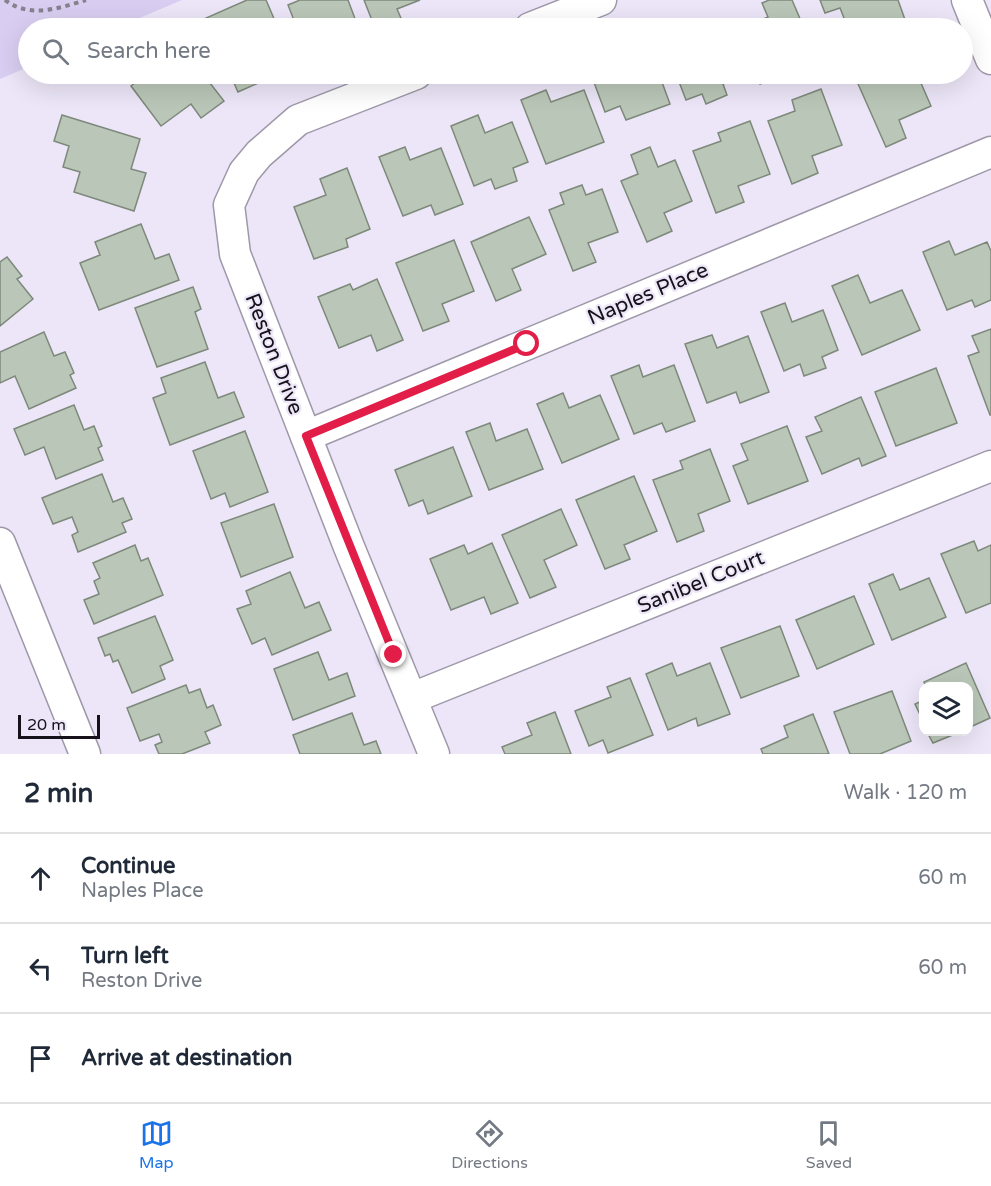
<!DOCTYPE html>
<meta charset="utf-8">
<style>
:root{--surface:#fff;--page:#f2f2f3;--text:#1f2937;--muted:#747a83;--line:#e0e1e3;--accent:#1a73e8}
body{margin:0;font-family:"Varela Round",sans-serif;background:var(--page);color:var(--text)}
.controls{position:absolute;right:18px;bottom:18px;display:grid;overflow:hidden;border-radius:12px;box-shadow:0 6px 24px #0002}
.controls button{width:54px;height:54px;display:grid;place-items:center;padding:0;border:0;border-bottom:2px solid var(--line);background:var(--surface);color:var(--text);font:30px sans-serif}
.scale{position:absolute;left:18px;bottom:15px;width:82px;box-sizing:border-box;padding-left:6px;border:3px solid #151319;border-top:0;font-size:16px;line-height:21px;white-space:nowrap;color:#151319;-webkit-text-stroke:4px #ece6f8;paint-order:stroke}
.stop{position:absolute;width:18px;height:18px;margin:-14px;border:4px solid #e11d48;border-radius:50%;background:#fff}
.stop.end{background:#e11d48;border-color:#fff;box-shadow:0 2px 6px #0008}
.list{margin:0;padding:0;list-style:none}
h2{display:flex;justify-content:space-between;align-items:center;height:78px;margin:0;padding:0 24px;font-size:26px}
h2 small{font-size:20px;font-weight:400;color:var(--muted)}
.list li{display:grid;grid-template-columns:39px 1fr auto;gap:18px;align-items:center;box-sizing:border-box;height:90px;padding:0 24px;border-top:2px solid var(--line)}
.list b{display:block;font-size:22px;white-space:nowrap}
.list p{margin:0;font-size:20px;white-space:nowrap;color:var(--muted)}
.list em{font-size:20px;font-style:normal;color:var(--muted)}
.icon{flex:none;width:33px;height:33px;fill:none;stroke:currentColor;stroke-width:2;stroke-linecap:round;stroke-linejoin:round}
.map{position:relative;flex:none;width:991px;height:754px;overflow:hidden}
.search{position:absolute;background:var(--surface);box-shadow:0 6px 24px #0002;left:18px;right:18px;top:18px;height:66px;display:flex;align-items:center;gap:15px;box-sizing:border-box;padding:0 21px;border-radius:33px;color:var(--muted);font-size:22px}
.sheet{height:348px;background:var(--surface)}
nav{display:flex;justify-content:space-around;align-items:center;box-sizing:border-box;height:84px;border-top:2px solid var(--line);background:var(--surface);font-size:16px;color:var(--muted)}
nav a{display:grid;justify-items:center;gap:3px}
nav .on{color:var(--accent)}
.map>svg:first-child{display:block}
.green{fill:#d9cef1}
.building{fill:#bac7b8;stroke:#7d897b;stroke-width:1.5}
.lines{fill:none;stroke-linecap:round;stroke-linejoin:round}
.minor-casing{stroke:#9e98a9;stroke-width:33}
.path{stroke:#85818d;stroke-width:4;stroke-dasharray:4.5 4.5;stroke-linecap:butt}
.minor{stroke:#fff;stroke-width:30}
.route{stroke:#e11d48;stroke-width:8}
.labels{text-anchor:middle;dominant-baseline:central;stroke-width:4.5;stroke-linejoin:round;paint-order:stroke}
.street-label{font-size:21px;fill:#151319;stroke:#ece6f8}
</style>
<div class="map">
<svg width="991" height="754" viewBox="0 0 991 754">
<rect width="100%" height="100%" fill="#ece6f8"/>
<polygon class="green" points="0,0 182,0 116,28 28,28 28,67 0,79"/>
<g class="building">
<polygon points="247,0 266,0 278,28 211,28 206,18"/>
<polygon points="300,0 348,0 357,24 345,28 297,28 288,5"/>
<polygon points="364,0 420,0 397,9 404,25 394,28 375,28"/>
<polygon points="769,0 792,0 804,28 742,28 768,17 762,3"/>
<polygon points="820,0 898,0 908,28 848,28 840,8 825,13"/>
<polygon points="131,74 203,74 224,101 201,118 191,104 161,126 131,86 137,81"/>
<polygon points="230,74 262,74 265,80 238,92"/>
<polygon points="601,74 659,74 670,104 626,120 620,106 605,112 592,77"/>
<polygon points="676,74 736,74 738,78 723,84 727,95 706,104 702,94 686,100"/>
<polygon points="755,74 784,74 760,84"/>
<polygon points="862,74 917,74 931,106 899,120 906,138 886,147 855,77"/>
<polygon points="821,89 842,145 812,156 818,173 792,184 768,121 795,111 792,100"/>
<polygon points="546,90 551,102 584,90 604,142 546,164 521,100"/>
<polygon points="62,115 140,139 131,169 146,173 134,211 74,192 80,172 63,167 69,146 54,141"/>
<polygon points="478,115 485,133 512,122 528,162 513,168 517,181 495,189 491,179 474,186 451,126"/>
<polygon points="750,121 770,174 738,186 744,202 716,213 693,151 721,141 718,133"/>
<polygon points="405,147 410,160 441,148 463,204 435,215 431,205 403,216 379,157"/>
<polygon points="650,147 658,167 675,160 692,201 664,213 672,231 647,242 621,181 638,174 631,155"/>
<polygon points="347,168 370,229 346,239 348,247 314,259 294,207 326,195 320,179"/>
<polygon points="582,185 586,195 602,189 618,232 588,243 596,262 573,271 549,210 564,204 560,193"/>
<polygon points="529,217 546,254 512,269 521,290 496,301 471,242"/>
<polygon points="141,224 155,259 169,254 179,280 99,310 80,263 100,255 95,242"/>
<polygon points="454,240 474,291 442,304 449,321 423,331 396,263"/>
<polygon points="949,241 955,255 987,242 991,251 991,300 975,307 972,300 947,310 923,252"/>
<polygon points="7,257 22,276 17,279 33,299 0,326 0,262"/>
<polygon points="858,275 870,303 902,290 920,330 862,355 832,286"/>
<polygon points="377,279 403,340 377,351 371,335 339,348 318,297 350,284 353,290"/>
<polygon points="193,287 201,309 195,312 208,349 157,367 135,308"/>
<polygon points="785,303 792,322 823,310 838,350 822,357 826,368 804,376 800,364 784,371 761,312"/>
<polygon points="991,329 991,415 990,415 968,356 979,352 972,336"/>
<polygon points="44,332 54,356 65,352 74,373 70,375 76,388 29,409 15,376 0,383 0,352"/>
<polygon points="712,335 717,348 748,336 769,392 740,403 736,392 707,403 685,344"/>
<polygon points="205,362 218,398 234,392 244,417 170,445 153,398 166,393 161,378"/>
<polygon points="639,365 643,377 674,365 695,421 666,432 662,423 634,434 611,376"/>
<polygon points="936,368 957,423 896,446 875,392"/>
<polygon points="563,393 569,408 600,395 619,439 562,463 537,404"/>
<polygon points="861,397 886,456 862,466 859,458 822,474 806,437 822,431 815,417"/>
<polygon points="74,405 84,430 94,426 102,446 98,448 103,460 56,479 44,447 25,455 14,429"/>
<polygon points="490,423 496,441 527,429 543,469 489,490 466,432"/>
<polygon points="787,426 808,481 748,504 733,466 748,460 741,444"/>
<polygon points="245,431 268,492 230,507 225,493 211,499 193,451"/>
<polygon points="453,447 472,496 428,514 423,500 409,506 395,470"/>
<polygon points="710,449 730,501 698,514 704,531 677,542 653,480 683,469 680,461"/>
<polygon points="102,474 113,502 123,498 132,519 122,523 126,532 78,552 72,535 78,532 72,517 53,524 42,498"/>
<polygon points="634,476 657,531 624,545 630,559 605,569 576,500"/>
<polygon points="274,504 293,557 241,577 221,523"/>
<polygon points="561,509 577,545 544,560 556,587 530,598 502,535"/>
<polygon points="974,541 978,551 991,545 991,603 966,613 941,554"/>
<polygon points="492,543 518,603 491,614 484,597 451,610 430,559 464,545 468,554"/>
<polygon points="135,545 141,561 148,558 163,595 94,624 84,600 99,594 94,581 100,578 93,563"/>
<polygon points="290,572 305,608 319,602 331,630 272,655 265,638 252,644 237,609 251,604 246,591"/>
<polygon points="893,574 900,590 929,578 946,617 892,640 869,584"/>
<polygon points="854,596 874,644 817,669 796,620"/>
<polygon points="155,616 173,660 160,666 165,679 132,693 118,660 113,662 110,654 105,656 98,638"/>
<polygon points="780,626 799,676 741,698 721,648"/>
<polygon points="318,652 329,680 347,673 355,696 293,720 274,669"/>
<polygon points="672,663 677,676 710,663 730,714 698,726 696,718 668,730 646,674"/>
<polygon points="966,663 990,718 968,728 968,686 926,686 924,682"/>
<polygon points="630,678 653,735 608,753 603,740 589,746 575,711 611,697 607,687"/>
<polygon points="186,685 189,693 200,689 207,708 213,705 221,725 205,732 210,743 182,754 159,754 155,745 162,742 159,734 140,741 127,708"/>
<polygon points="892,691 911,741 880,754 850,754 834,712"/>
<polygon points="924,700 924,723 915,704"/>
<polygon points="555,712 571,754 505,754 502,747 532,735 527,723"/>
<polygon points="352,713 364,745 376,741 381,754 300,754 293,735"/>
<polygon points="813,714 829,754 763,754 761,749 788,737 784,726"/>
<polygon points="927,732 960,732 933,743"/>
</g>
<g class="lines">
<defs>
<g id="minor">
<polyline points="967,0 991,59"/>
<polyline points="530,28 601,0"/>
<polyline points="416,74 298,120 259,154 244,172 229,205 235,254 349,547 434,754"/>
<polyline points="306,436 991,152"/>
<polyline points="0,543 85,754"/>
<polyline points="412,698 991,466"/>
</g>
</defs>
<use href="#minor" class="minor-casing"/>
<path class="path" d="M 5,0 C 30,19 59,8 86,0"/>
<use href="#minor" class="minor"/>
</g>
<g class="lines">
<polyline class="route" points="394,655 306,436 527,344"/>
</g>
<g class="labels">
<g class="street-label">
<text transform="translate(648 294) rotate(-23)">Naples Place</text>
<text transform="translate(274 354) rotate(69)">Reston Drive</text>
<text transform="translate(701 582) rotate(-22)">Sanibel Court</text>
</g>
</g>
</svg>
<div class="controls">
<button><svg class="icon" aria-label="layers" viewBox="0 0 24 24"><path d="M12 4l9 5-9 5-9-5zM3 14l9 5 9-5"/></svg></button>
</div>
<div class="scale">20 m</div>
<div class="stop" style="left:527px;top:344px"></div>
<div class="stop end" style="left:394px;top:655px"></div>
<div class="search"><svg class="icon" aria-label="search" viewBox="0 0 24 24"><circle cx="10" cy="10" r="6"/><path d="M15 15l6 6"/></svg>Search here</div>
</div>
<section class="sheet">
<h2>2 min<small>Walk · 120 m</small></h2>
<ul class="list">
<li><svg class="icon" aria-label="ahead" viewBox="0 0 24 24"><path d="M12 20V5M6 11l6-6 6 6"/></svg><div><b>Continue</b><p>Naples Place</p></div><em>60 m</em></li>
<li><svg class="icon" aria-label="left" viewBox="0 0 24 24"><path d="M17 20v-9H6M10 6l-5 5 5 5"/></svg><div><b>Turn left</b><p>Reston Drive</p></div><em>60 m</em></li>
<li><svg class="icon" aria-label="arrive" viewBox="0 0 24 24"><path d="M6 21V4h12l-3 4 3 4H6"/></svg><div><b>Arrive at destination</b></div></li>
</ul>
</section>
<nav>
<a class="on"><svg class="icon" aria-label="map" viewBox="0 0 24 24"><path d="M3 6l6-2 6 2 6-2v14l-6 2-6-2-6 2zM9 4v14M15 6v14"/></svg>Map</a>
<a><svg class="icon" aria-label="directions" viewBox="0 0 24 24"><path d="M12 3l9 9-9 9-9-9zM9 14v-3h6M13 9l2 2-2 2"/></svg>Directions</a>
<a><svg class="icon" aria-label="saved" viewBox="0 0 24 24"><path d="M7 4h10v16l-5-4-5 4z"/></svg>Saved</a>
</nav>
